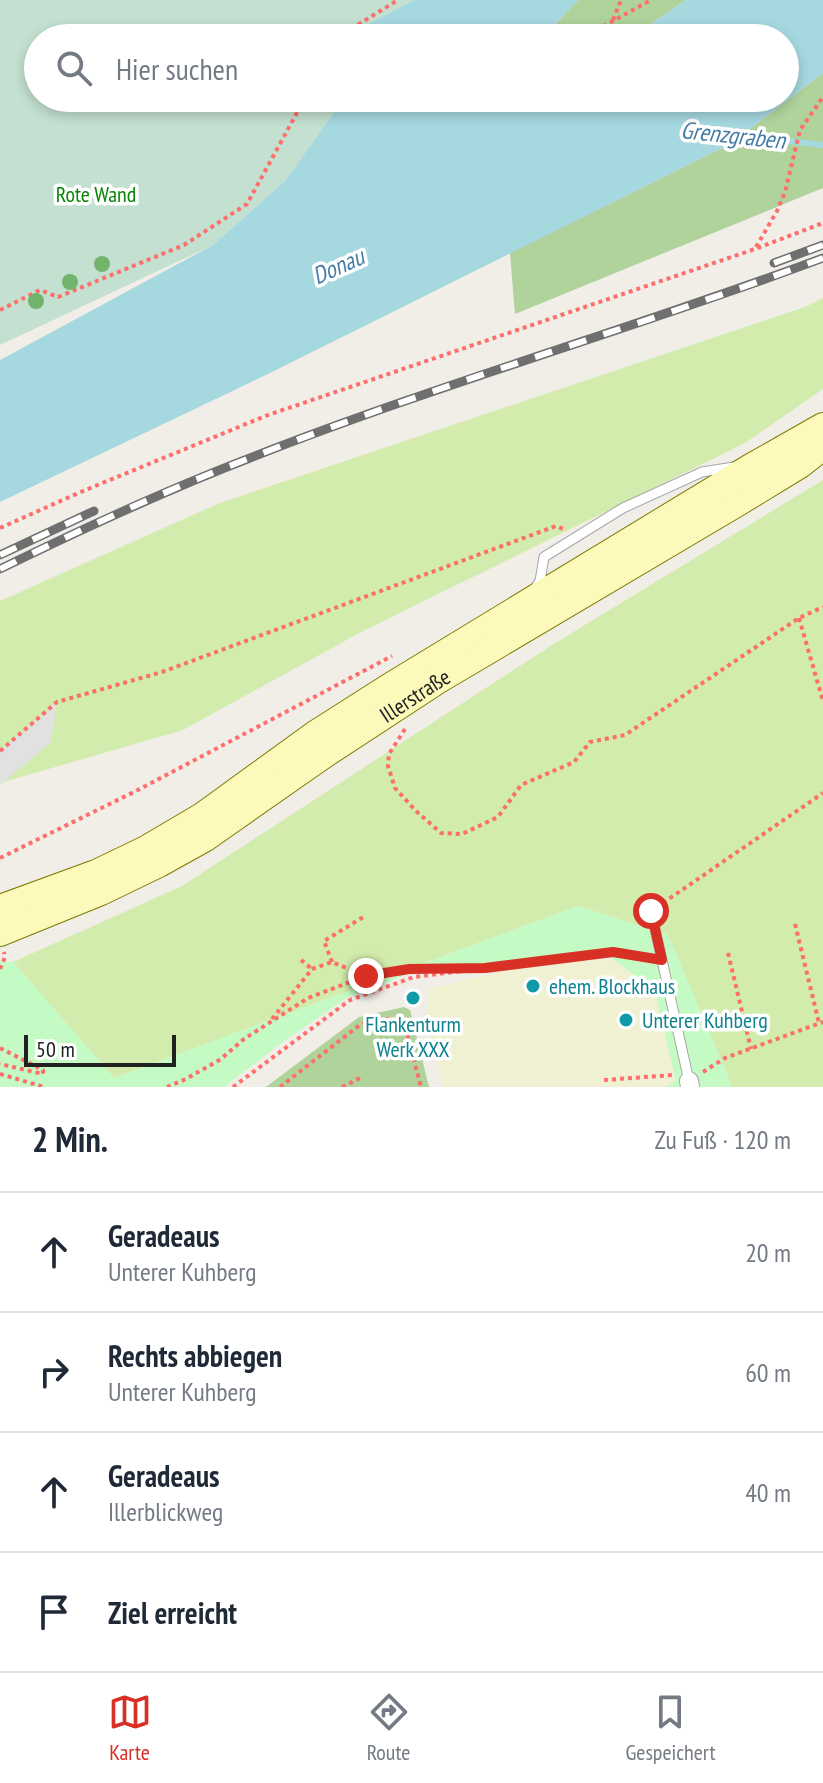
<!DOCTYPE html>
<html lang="de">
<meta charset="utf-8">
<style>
:root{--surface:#fff;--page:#f2f2f3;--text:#1f2937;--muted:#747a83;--line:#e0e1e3;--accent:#d93025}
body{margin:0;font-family:"PT Sans Narrow",sans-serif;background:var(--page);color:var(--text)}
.scale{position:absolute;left:24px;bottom:20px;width:152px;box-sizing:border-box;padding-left:8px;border:4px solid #212121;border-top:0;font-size:22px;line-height:28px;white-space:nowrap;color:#212121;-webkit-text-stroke:6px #fff;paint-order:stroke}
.stop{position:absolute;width:24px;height:24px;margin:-18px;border:6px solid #d93025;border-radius:50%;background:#fff}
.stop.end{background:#d93025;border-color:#fff;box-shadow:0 2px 8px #0008}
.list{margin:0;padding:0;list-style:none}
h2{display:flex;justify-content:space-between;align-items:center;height:104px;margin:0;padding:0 32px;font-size:34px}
h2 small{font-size:26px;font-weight:400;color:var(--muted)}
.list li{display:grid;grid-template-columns:52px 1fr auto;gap:24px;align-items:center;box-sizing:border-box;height:120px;padding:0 32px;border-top:2px solid var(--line)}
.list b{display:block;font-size:30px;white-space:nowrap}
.list p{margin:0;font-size:26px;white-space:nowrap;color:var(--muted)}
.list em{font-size:26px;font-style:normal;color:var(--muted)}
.icon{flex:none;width:44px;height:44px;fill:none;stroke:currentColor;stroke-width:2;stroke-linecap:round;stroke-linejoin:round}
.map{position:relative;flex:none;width:823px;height:1087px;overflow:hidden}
.search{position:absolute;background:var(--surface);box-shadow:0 4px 12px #0003;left:24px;right:24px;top:24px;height:88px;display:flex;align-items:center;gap:20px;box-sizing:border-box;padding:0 28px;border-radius:44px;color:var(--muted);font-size:30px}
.sheet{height:584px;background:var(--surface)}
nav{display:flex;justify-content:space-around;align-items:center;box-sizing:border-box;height:112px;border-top:2px solid var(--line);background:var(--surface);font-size:22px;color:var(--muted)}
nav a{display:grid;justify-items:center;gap:4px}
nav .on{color:var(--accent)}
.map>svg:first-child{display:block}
.farmland{fill:#f0f0d2}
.grass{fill:#d1ecac}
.forest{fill:#b0d29b}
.wetland{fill:#c3e0d0}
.park{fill:#c4fbc4}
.parking{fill:#e1e1e1}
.water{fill:#a6d8e0}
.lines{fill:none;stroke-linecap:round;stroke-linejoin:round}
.stream{stroke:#a6d8e0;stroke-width:6}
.service-casing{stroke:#a8a8a8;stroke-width:11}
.minor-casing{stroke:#a8a8a8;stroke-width:20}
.secondary-casing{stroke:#7b7d02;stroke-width:28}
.path{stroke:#fe6e6b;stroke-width:4;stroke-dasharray:4 4;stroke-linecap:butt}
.service{stroke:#fff;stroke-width:9}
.minor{stroke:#fff;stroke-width:18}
.secondary{stroke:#fcf9bb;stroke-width:26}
.rail-casing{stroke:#6f6f6f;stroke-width:9}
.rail{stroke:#fff;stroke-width:6;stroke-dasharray:18;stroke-linecap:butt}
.tree{fill:#71b46c}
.route{stroke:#d93025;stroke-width:10}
.culture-dot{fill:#0f9aa8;stroke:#fff;stroke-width:3}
.labels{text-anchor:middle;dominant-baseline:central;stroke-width:7;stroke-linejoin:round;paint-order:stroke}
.park-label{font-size:22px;fill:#098508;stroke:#fff}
.street-label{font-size:22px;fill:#212121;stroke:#fff}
.culture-label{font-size:22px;fill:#0d838f;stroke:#fff;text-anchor:start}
.water-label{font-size:24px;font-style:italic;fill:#437ca4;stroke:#fff}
</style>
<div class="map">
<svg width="823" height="1087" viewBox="0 0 823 1087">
<rect width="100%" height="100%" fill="#f1ede7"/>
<polygon class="farmland" points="611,958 655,991 676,1081 664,1087 443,1087 426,1016 429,989 509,969"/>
<g class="grass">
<polygon points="823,298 823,389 745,443 361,632 183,730 0,783 0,601 220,503 805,307"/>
<polygon points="823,480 823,1087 731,1087 727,1074 668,935 578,906 114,1078 13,962 182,886 552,645"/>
</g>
<g class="forest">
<polygon points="578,0 686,0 630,38 542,38"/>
<polygon points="823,73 823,188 515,314 510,253 730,144"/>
<polygon points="404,1007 410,1010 429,1087 266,1087 359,1017"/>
</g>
<polygon class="wetland" points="0,0 414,0 370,23 364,38 38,38 38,98 340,98 335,111 285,181 213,245 0,345"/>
<polygon class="park" points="578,906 668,935 727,1074 731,1087 664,1087 676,1081 655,991 604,952 460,969 413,972 348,997 283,1042 224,1087 0,1087 0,961 13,962 114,1078"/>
<polygon class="parking" points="57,702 51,742 0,785 0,751"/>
<g class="water">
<polygon points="414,0 578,0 542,38 364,38 370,23"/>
<polygon points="686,0 823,0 823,73 730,144 272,372 0,502 0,360 213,245 285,181 335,111 340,98 488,98 492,110 518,98 785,98 785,38 630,38"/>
</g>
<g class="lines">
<polyline class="stream" points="735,135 823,145"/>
<defs>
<g id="service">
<polyline points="535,588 540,581 544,557 623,508 702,472 734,467"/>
<polyline points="651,911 689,1081"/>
</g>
<polyline id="minor" points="689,1081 690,1087"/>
<g id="secondary">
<polyline points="0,908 96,873 146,849 202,816 315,734 392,685 749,468 823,426"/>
<path id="s1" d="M 0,933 L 101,892 L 159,864 L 204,839 L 324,755 L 437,681 L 736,504 L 800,465 L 823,447"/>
</g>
</defs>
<use href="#service" class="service-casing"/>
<use href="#minor" class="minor-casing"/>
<use href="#secondary" class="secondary-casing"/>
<g class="path">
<polyline points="613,20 621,0"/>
<polyline points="349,38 359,24 398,0"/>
<polyline points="582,38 651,0"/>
<polyline points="756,247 777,211 785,192 800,130 823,97"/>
<polyline points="0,310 40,290 58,297 184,245 247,204 305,98"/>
<polyline points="0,528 83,491 268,415 755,249 823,223"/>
<polyline points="799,618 823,701"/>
<polyline points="405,729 389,754 388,766 395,788 416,811 441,833 462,834 498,817 521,785 574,762 590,742 625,735 799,618 823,607"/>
<polyline points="0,751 57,702 162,672 556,526 563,529"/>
<polyline points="0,858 136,791 392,656"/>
<polyline points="663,903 823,793"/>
<polyline points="795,924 819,1023"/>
<polyline points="728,953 751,1049"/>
<polyline points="301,960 312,969"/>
<polyline points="332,962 324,941 365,916"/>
<polyline points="0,969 5,957 4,952"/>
<polyline points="272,1019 312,969 332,962 363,975"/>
<polyline points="0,1048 43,1070 43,1074 0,1064"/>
<polyline points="703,1072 725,1058 823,1022"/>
<polyline points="0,1074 44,1087"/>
<polyline points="604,1080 673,1075"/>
<polyline points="167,1087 186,1079 221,1059 244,1039 308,998 366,976 409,969 467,968"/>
<polyline points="233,1087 350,1000 414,977 613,952 648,958"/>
<polyline points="280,1087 361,1024 393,1018 400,1026 405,1026 421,1087"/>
<polyline points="342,1087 360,1078"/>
</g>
<use href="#service" class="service"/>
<use href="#minor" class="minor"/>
<use href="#secondary" class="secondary"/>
<defs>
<g id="rail">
<polyline points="774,263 823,245"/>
<polyline points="0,555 94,511"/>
<path d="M 0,569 C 82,529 164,491 250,458 C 438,384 633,329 823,258"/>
</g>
</defs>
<use href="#rail" class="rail-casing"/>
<use href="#rail" class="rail"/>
</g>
<g class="tree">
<circle cx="102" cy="264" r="8"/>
<circle cx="70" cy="282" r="8"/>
<circle cx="36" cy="301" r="8"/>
</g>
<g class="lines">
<polyline class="route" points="366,976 409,969 485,968 613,952 662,960 651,911"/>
</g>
<g class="culture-dot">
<circle cx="533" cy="986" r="8"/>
<circle cx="413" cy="998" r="8"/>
<circle cx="626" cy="1020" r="8"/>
</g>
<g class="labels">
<g class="park-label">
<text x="96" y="194">Rote Wand</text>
</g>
<g class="street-label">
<text stroke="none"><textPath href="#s1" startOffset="480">Illerstraße</textPath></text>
</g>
<g class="culture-label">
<text x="549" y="986">ehem. Blockhaus</text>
<text x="642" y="1020">Unterer Kuhberg</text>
<text x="413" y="1024" text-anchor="middle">Flankenturm<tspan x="413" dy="25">Werk XXX</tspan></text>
</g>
<g class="water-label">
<text transform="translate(733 135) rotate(6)">Grenzgraben</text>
<text transform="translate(338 266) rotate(-24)">Donau</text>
</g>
</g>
</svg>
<div class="scale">50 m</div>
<div class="stop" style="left:651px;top:911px"></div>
<div class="stop end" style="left:366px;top:976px"></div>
<div class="search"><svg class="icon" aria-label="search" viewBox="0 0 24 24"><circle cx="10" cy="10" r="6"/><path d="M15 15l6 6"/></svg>Hier suchen</div>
</div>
<section class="sheet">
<h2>2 Min.<small>Zu Fuß · 120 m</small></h2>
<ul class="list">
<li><svg class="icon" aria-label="ahead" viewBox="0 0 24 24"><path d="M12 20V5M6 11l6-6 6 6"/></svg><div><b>Geradeaus</b><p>Unterer Kuhberg</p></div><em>20 m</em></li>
<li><svg class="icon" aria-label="right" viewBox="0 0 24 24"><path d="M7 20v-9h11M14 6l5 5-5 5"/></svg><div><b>Rechts abbiegen</b><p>Unterer Kuhberg</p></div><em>60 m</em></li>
<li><svg class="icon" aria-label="ahead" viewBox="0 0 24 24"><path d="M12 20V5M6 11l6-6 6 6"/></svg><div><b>Geradeaus</b><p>Illerblickweg</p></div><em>40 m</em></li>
<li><svg class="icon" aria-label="arrive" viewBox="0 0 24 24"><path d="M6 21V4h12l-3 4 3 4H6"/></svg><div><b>Ziel erreicht</b></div></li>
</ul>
</section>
<nav>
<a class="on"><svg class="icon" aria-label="map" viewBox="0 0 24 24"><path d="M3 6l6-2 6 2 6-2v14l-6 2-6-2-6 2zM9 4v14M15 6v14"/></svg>Karte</a>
<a><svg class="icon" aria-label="directions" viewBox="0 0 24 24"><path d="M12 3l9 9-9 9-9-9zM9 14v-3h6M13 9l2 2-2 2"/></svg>Route</a>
<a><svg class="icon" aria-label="saved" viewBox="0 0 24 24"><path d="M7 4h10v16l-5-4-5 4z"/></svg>Gespeichert</a>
</nav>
